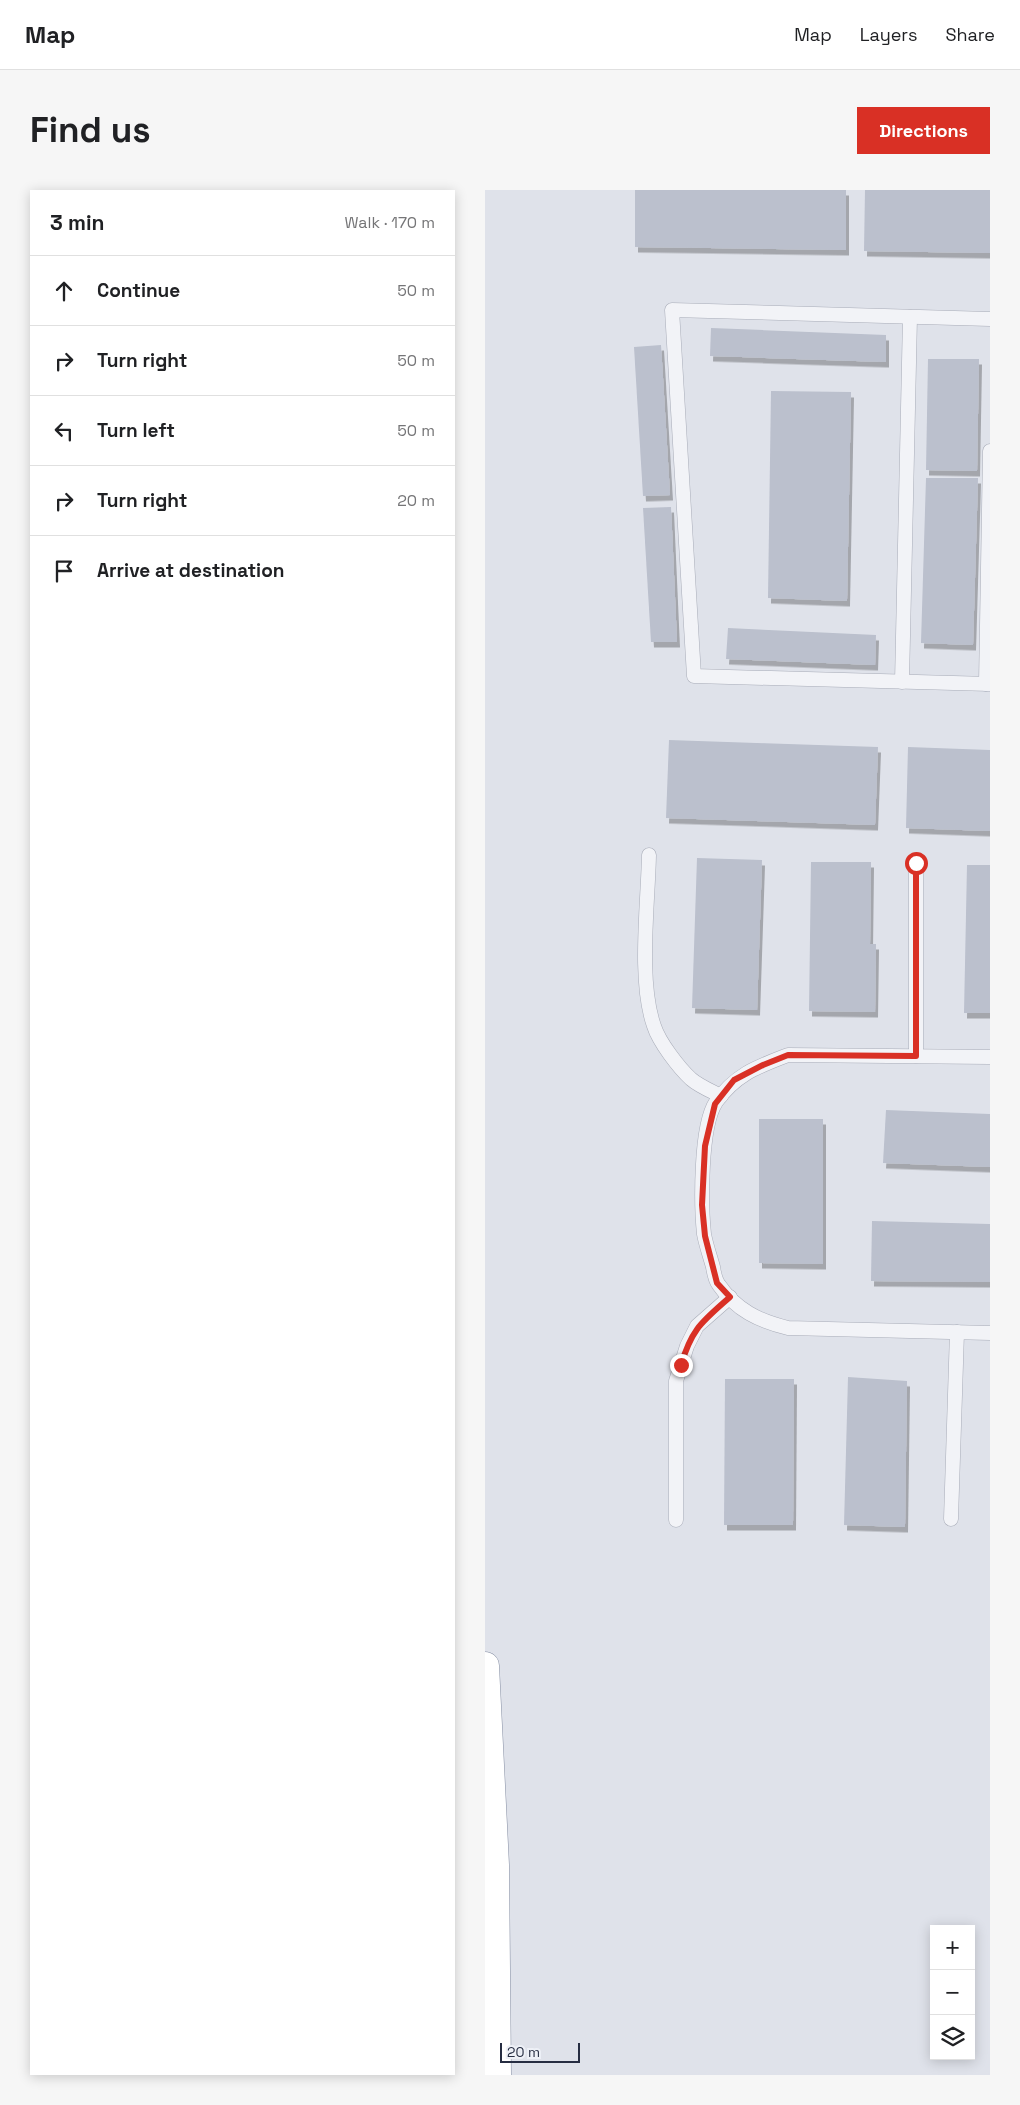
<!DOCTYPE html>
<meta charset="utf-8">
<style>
:root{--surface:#fff;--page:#f6f6f6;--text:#202124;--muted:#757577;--line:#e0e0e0;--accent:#d93025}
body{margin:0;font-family:"Space Grotesk",sans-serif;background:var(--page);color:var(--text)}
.controls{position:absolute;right:15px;bottom:15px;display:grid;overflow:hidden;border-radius:0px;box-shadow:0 2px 12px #0003}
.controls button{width:45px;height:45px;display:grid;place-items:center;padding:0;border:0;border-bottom:1px solid var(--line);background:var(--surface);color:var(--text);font:25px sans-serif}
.scale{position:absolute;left:15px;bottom:12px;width:80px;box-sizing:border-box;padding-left:5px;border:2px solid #262d42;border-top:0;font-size:14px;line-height:18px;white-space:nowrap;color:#262d42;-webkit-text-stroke:4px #eef1f7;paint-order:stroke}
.stop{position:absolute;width:15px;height:15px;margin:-11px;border:4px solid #d93025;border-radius:50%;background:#fff}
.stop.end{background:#d93025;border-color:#fff;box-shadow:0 1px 5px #0008}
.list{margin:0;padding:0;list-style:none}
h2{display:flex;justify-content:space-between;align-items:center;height:65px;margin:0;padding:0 20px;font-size:21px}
h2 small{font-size:16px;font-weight:400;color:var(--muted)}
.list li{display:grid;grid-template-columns:32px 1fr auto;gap:15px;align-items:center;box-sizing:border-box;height:70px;padding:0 20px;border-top:1px solid var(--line)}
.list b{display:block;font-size:19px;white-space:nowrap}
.list em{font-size:16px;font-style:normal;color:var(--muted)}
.icon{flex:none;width:28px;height:28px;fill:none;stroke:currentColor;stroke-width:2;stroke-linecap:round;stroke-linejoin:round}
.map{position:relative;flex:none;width:505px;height:1885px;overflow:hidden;border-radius:0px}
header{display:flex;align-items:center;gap:30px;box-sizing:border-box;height:70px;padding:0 25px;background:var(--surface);border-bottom:1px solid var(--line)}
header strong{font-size:24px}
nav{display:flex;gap:28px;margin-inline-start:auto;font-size:18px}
.intro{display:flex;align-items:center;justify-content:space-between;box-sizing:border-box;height:120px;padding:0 30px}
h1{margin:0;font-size:35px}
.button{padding:12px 22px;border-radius:0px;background:var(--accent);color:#fff;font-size:18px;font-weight:700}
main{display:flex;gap:30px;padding:0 30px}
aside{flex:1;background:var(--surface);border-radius:0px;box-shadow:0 2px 12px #0003}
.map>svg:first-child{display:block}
.building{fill:#bbc0cd;filter:url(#shadow)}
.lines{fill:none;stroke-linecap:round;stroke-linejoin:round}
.lane-casing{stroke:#a8acb8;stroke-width:15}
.highway-casing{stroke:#848da2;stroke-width:29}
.lane{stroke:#f2f3f7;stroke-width:14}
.highway{stroke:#fff;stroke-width:28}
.route{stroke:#d93025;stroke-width:6}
</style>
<header>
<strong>Map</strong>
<nav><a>Map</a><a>Layers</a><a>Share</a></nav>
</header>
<div class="intro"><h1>Find us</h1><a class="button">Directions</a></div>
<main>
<aside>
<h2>3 min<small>Walk · 170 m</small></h2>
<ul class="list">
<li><svg class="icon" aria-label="ahead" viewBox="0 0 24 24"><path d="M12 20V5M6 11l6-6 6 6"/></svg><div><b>Continue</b></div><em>50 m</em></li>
<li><svg class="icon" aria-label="right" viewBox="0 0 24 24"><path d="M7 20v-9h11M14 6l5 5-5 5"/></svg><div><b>Turn right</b></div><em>50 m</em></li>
<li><svg class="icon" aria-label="left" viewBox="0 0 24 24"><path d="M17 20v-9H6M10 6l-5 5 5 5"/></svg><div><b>Turn left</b></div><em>50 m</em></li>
<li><svg class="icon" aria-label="right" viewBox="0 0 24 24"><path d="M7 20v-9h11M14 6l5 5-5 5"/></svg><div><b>Turn right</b></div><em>20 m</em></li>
<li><svg class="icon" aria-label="arrive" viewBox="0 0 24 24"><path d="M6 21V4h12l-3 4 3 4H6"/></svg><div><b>Arrive at destination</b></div></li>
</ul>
</aside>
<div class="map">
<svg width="505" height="1885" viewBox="0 0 505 1885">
<defs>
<filter id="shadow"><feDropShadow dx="3" dy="5.5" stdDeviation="0" flood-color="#0004"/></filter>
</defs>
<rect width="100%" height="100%" fill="#dfe2ea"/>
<g class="building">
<polygon points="150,0 361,0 361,60 150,57"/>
<polygon points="380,0 505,0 505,63 379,61"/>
<polygon points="226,138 401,145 401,172 225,166"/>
<polygon points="176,155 185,305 158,306 149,157"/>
<polygon points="443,169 494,169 492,281 441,280"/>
<polygon points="286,201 366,202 362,411 283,408"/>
<polygon points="441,288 493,288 488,455 436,453"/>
<polygon points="186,317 192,452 166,452 158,318"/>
<polygon points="243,438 391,445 390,475 241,469"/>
<polygon points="184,550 393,557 390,635 181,628"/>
<polygon points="423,557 505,560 505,641 421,638"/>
<polygon points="212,668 277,670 272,820 207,818"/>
<polygon points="326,672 386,672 385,754 391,754 390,822 324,821"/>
<polygon points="482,675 505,675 505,823 479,823"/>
<polygon points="401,920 505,924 505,977 398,973"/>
<polygon points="274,929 338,929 338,1074 274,1073"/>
<polygon points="387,1031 505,1034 505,1092 386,1091"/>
<polygon points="363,1187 422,1191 420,1337 359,1335"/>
<polygon points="240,1189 309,1189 308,1335 239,1335"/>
</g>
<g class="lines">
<defs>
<g id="lane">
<polyline points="505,129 187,120 209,486 505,494"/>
<polyline points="417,492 425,127"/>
<polyline points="501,494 505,261"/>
<path d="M 164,665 C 163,714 153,791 169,836 C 174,852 194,878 206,889 C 214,896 226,901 236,906"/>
<polyline points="431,866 431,673"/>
<path d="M 505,867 L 303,865 C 272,877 251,884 231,912 C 215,936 216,1015 219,1044 C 221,1055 225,1066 228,1077 C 229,1083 230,1090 234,1095 C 251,1120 274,1131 303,1138 L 505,1143"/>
<polyline points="466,1329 472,1142"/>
<polyline points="191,1330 191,1191 202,1156 212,1136 245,1107"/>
</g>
<polyline id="highway" points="0,1476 10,1675 12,1885"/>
</defs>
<use href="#lane" class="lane-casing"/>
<use href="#highway" class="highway-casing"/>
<use href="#lane" class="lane"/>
<use href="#highway" class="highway"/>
</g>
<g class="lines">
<path class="route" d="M 196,1175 C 207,1138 217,1132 245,1107 L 232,1093 L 220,1046 L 217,1015 L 220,956 L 230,914 L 249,890 L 278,875 L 303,865 L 431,866 L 431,673"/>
</g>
</svg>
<div class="controls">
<button>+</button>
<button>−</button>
<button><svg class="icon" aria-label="layers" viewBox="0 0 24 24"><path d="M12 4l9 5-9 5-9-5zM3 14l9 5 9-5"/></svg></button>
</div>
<div class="scale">20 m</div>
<div class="stop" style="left:431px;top:673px"></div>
<div class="stop end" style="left:196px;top:1175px"></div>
</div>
</main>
